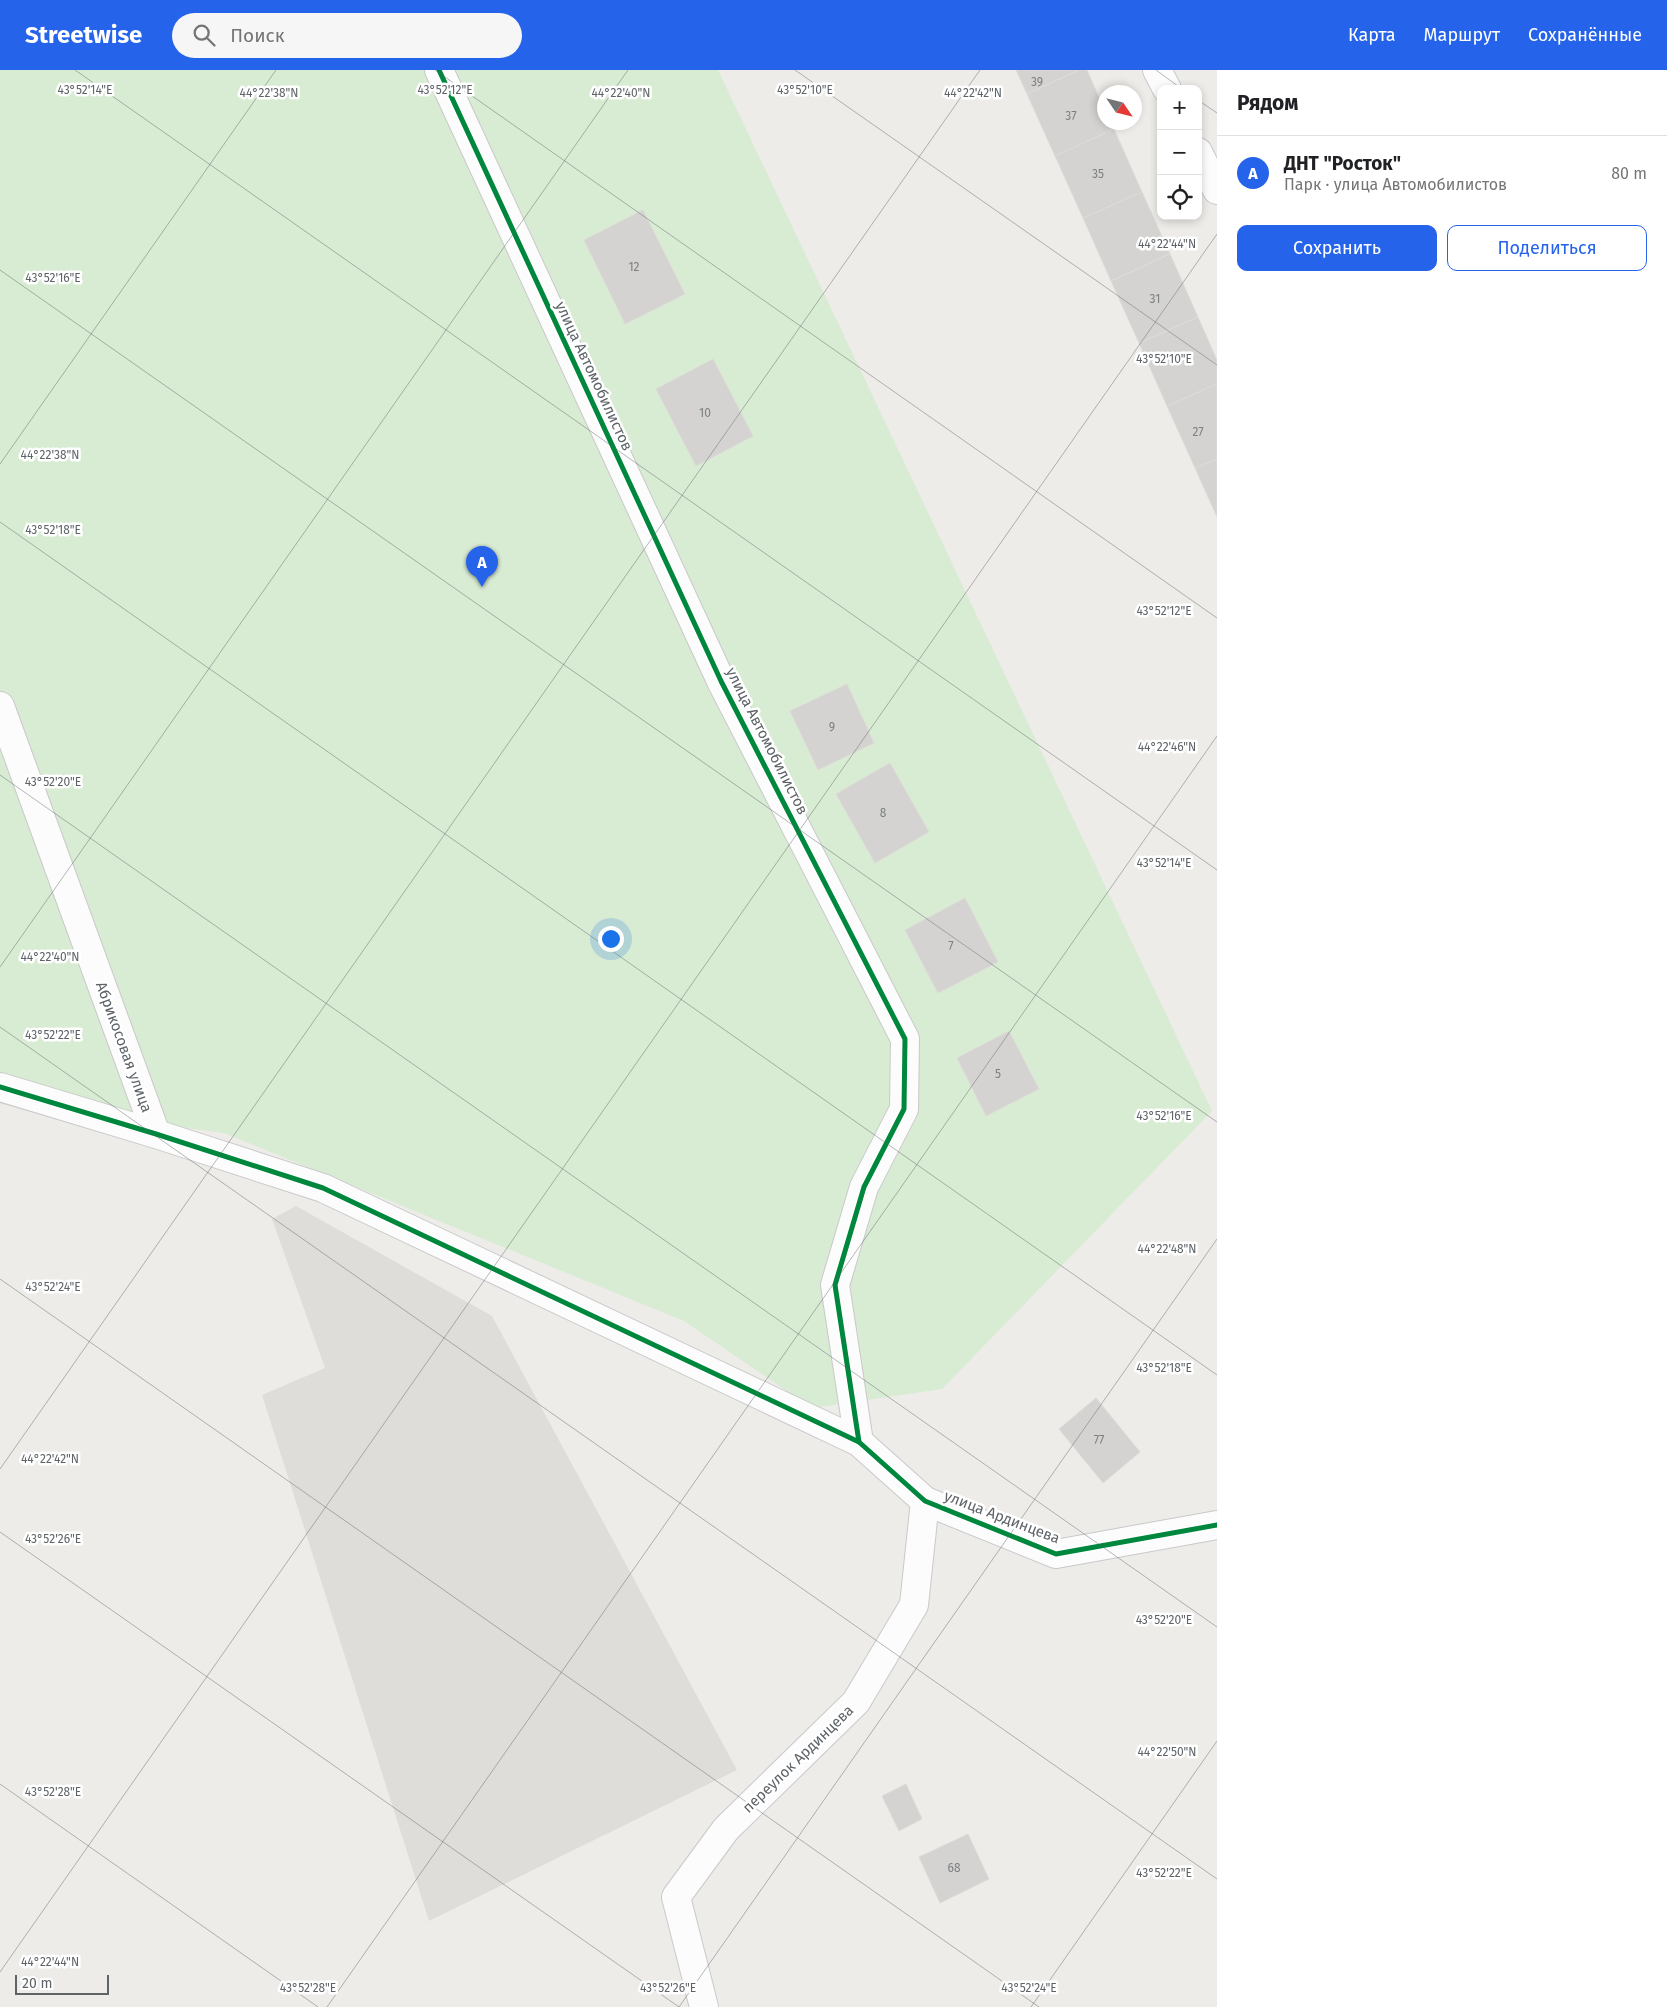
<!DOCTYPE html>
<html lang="ru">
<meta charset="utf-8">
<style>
:root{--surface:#fff;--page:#f6f6f6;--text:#202124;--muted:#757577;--line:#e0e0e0;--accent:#2563eb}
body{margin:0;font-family:"Fira Sans",sans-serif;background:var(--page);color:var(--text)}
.controls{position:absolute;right:15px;top:15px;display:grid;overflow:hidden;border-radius:10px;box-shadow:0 2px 8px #0003}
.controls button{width:45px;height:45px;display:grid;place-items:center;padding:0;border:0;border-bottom:1px solid var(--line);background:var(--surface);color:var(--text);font:25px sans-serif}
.compass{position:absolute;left:1097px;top:15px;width:45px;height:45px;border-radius:50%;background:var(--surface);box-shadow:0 2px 8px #0003;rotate:125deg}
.scale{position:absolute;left:15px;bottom:12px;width:94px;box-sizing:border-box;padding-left:5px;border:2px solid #5d6367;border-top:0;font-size:14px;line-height:18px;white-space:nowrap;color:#5d6367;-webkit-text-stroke:4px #fff;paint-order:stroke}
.you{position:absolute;left:610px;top:868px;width:18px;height:18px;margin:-12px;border:4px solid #fff;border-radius:50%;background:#1a73e8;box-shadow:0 0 0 8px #1a73e833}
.badge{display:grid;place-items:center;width:32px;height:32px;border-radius:50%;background:var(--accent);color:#fff;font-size:16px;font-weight:700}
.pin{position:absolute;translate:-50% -41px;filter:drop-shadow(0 1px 2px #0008)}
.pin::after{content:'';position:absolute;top:26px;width:18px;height:15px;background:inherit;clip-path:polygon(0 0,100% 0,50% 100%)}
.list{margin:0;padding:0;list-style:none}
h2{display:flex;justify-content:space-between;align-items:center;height:65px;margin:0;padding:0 20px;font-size:21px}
h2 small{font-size:16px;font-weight:400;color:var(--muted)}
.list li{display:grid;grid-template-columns:32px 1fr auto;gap:15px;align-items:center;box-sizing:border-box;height:75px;padding:0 20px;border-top:1px solid var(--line)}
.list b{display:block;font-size:19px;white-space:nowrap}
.list p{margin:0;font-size:16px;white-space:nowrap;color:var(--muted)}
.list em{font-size:16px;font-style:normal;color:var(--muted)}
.actions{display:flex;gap:10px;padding:15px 20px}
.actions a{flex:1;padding:11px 0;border:1px solid var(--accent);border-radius:10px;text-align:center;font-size:18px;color:var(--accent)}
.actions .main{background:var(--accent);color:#fff}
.icon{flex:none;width:28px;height:28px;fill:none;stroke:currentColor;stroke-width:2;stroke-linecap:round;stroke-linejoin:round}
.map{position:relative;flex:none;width:1217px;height:1937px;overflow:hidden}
header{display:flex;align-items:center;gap:30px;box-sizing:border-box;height:70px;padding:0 25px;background:var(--accent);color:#fff}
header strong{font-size:24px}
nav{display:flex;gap:28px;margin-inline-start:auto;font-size:18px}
.search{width:350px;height:45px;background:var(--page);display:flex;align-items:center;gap:12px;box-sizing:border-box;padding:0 18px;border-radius:28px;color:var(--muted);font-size:19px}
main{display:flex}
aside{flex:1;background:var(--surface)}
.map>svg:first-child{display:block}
.industrial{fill:#dfddda}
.green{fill:#d8ebd3}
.building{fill:#d5d3d1;stroke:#dedbd8}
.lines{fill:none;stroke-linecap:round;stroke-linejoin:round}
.street-casing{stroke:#c9c9ca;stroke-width:30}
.street{stroke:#fcfcfc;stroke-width:28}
.cycleway-casing{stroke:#fff;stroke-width:8}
.cycleway{stroke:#00873e;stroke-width:5}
.ticks{fill:none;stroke:#5d6367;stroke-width:1;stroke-opacity:0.45}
.labels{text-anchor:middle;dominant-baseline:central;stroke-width:5;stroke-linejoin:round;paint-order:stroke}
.number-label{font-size:12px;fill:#7c8082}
.street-label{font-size:15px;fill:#5d6367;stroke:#fff}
.ticks-label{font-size:12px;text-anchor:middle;fill:#5d6367;stroke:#fff;stroke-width:5;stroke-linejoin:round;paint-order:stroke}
</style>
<header>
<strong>Streetwise</strong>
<div class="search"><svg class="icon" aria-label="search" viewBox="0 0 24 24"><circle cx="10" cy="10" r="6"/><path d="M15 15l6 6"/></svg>Поиск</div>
<nav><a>Карта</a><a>Маршрут</a><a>Сохранённые</a></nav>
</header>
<main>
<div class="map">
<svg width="1217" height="1937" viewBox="0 0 1217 1937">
<rect width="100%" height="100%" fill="#eeece9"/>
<polygon class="industrial" points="296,1136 492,1246 737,1700 429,1851 262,1325 325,1298 272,1149"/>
<polygon class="green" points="0,0 718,0 1212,1041 942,1319 812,1338 684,1251 224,1063 0,1034"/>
<g class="building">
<polygon points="1016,0 1079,0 1027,24"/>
<polygon points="1079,0 1087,0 1104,39 1104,52 1111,52 1114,59 1055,86 1027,24"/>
<polygon points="1114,59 1142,122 1083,148 1055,86"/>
<polygon points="1142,122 1170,184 1111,211 1083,148"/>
<polygon points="643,140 685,224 625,254 584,170"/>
<polygon points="1170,184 1198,247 1139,273 1111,211"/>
<polygon points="1198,247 1217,290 1217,314 1167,336 1139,273"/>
<polygon points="713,289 753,366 696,396 656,319"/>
<polygon points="1217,314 1217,389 1195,398 1167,336"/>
<polygon points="1217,389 1217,447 1195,398"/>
<polygon points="847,614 874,673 818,700 790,641"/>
<polygon points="890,693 929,762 875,793 836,724"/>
<polygon points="965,828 998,892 938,923 905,860"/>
<polygon points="1009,961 1039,1019 986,1046 957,988"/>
<polygon points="1096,1328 1140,1382 1103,1413 1059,1359"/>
<polygon points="906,1714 922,1749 899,1761 882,1726"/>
<polygon points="968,1764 989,1809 940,1833 919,1787"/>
</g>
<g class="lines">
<defs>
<g id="street">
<polyline points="439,0 721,611 905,969 904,1039 864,1117 835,1215 859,1372"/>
<polyline points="1157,0 1167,19"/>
<polyline points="1198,82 1217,120"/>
<polyline points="0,636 156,1064"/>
<polyline points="0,1017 156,1064 323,1118 859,1372 925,1431 1056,1484 1217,1455"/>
<polyline points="704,1937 676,1827 726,1759 856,1632 914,1535 925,1431"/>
</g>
</defs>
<use href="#street" class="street-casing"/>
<use href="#street" class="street"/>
<defs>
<g id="cycleway">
<polyline points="439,0 721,611 905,969 904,1039 864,1117 835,1215 859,1372"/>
<polyline points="0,1017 156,1064 323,1118 859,1372 925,1431 1056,1484 1217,1455"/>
</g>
</defs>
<use href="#cycleway" class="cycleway-casing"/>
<use href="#cycleway" class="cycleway"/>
</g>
<path class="ticks" d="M 75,0 L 1217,800M 435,0 L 1217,548M 795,0 L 1217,295M 1156,0 L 1182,19M 1198,30 L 1217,43M 0,200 L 1217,1052M 0,394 L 276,0M 0,452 L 1217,1305M 0,705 L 1217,1557M 0,897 L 628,0M 0,957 L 1217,1809M 0,1209 L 1039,1937M 0,1399 L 980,0M 0,1462 L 679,1937M 0,1714 L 318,1937M 0,1902 L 1217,164M 327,1937 L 1217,666M 679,1937 L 1217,1169M 1031,1937 L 1217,1671"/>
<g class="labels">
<g class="number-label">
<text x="1037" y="12">39</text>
<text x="1071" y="46">37</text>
<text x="1098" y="104">35</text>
<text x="634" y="197">12</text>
<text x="1155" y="229">31</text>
<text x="705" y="343">10</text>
<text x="1198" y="362">27</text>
<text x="832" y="657">9</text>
<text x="883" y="743">8</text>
<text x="951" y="876">7</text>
<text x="998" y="1004">5</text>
<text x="1099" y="1370">77</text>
<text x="954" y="1798">68</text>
</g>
<g class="street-label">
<text transform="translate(594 306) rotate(65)">улица Автомобилистов</text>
<text transform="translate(767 671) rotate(63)">улица Автомобилистов</text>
<text transform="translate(124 977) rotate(70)">Абрикосовая улица</text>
<text transform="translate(1002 1447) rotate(21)">улица Ардинцева</text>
<text transform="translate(798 1689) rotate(-44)">переулок Ардинцева</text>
</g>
</g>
<g class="ticks-label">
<text x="85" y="24">43°52'14"E</text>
<text x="445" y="24">43°52'12"E</text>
<text x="805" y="24">43°52'10"E</text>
<text x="269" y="27">44°22'38"N</text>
<text x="621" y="27">44°22'40"N</text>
<text x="973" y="27">44°22'42"N</text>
<text x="1167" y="178">44°22'44"N</text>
<text x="53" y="212">43°52'16"E</text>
<text x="1164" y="293">43°52'10"E</text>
<text x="50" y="389">44°22'38"N</text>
<text x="53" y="464">43°52'18"E</text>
<text x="1164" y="545">43°52'12"E</text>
<text x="1167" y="681">44°22'46"N</text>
<text x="53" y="716">43°52'20"E</text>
<text x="1164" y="797">43°52'14"E</text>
<text x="50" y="891">44°22'40"N</text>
<text x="53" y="969">43°52'22"E</text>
<text x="1164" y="1050">43°52'16"E</text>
<text x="1167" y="1183">44°22'48"N</text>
<text x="53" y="1221">43°52'24"E</text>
<text x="1164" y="1302">43°52'18"E</text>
<text x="50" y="1393">44°22'42"N</text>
<text x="53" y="1473">43°52'26"E</text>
<text x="1164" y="1554">43°52'20"E</text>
<text x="1167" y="1686">44°22'50"N</text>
<text x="53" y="1726">43°52'28"E</text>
<text x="1164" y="1807">43°52'22"E</text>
<text x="50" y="1896">44°22'44"N</text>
<text x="308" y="1922">43°52'28"E</text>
<text x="668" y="1922">43°52'26"E</text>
<text x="1029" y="1922">43°52'24"E</text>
</g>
</svg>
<div class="controls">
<button>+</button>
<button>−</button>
<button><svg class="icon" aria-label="locate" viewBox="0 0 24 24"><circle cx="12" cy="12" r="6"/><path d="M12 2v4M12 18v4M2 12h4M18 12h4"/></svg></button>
</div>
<svg class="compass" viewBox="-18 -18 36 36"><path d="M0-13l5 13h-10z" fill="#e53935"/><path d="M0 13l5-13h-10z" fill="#757577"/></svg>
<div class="scale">20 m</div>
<div class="you"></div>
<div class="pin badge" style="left:482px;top:517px">A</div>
</div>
<aside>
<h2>Рядом<small></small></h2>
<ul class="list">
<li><span class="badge">A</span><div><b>ДНТ &quot;Росток&quot;</b><p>Парк · улица Автомобилистов</p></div><em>80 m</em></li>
</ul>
<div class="actions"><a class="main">Сохранить</a><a>Поделиться</a></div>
</aside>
</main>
